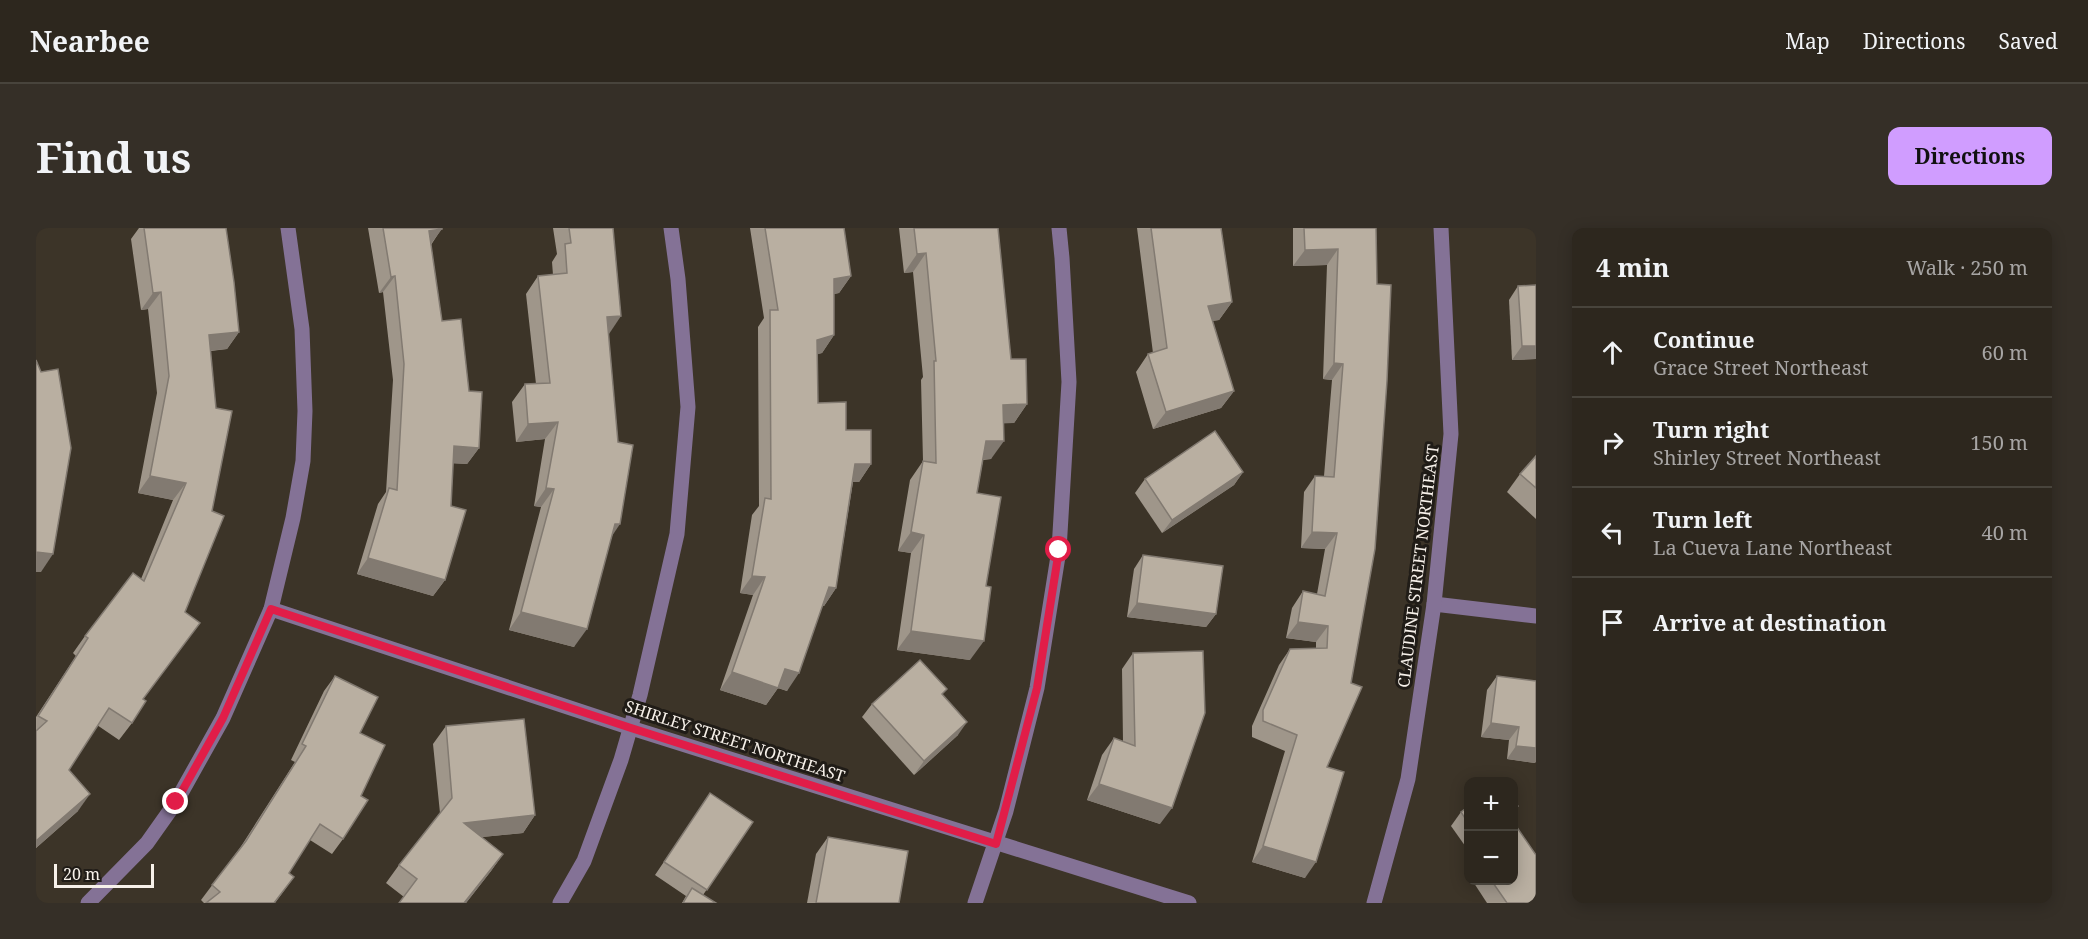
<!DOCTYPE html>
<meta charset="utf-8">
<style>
:root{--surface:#2d271e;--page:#352f27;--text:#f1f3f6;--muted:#a7a5a4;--line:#48443c;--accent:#d09dff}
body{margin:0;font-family:"Noto Serif",serif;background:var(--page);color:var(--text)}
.controls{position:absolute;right:18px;bottom:18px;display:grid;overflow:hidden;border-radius:12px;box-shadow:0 3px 15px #0003}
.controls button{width:54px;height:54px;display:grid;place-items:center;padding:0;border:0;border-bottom:2px solid var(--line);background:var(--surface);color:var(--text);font:30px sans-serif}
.scale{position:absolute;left:18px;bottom:15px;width:100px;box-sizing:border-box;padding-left:6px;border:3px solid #f7f1ea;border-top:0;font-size:16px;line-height:21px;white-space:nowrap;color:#f7f1ea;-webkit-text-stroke:4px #201c17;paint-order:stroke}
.stop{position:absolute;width:18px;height:18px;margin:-14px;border:4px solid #e11d48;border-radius:50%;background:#fff}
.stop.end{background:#e11d48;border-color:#fff;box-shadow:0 2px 6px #0008}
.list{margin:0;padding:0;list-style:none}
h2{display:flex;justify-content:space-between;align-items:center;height:78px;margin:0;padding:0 24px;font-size:26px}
h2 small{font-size:20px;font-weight:400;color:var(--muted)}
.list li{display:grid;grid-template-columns:39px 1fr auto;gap:18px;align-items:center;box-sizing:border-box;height:90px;padding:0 24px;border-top:2px solid var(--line)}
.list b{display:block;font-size:22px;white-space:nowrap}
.list p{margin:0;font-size:20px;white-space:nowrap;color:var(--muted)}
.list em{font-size:20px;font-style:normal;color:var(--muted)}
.icon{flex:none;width:33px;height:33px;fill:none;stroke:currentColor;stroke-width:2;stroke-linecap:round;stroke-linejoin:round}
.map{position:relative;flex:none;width:1500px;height:675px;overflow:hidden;border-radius:12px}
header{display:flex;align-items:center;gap:36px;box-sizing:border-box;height:84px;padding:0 30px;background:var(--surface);border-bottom:2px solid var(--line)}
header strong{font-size:28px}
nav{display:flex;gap:33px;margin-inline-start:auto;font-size:21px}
.intro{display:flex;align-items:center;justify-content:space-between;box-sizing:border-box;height:144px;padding:0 36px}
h1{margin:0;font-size:42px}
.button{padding:15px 27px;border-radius:12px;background:var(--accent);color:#111;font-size:21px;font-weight:700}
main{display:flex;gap:36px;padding:0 36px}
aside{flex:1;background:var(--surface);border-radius:12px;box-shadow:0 3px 15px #0003}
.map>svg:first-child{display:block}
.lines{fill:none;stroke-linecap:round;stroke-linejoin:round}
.minor{stroke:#847296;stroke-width:15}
.wall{fill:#9f968a}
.shaded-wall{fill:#827a71}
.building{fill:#b9afa1;stroke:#827a71;stroke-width:1.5}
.route{stroke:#e11d48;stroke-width:8}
.labels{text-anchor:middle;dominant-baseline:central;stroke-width:6;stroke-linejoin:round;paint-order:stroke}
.street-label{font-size:16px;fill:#f7f1ea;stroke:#201c17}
</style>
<header>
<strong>Nearbee</strong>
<nav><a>Map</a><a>Directions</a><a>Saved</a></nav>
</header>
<div class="intro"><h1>Find us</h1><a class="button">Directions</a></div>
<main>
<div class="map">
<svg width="1500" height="675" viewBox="0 0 1500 675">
<rect width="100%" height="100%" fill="#3c3428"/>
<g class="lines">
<g class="minor">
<polyline points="1398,376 1500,388"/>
<polyline points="235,381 595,500 1153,675"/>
<polyline points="52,675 111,615 140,574 187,490 235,381 257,290 267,233 269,183 266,101 252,0"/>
<polyline points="524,675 548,633 585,532 604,467 641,306 652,179 642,51 635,0"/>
<polyline points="939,675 970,583 1001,460 1023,322 1033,154 1026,30 1023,0"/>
<polyline points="1338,675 1372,551 1398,376 1415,206 1405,0"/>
</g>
</g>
<g class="wall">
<polygon points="103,0 190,0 203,104 191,121 175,123 149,384 164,395 107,471 96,495 83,512 61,497 33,542 42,583 0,620 0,489 40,428 37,425 49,408 105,351 137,272 102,265 121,165 112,81 105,82 95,11"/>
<polygon points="332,0 406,0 395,17 406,93 433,163 443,220 431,236 417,235 409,352 397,368 321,346 342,276 350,264 357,152 347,64 343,65"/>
<polygon points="517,0 577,0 573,106 576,308 538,419 473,402 505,279 498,278 509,211 480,214 476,174 489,156 500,156 490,66 502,48 517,47 516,34 521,26"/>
<polygon points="714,0 808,0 815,48 803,65 798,66 798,107 786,125 781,126 782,175 810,202 835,236 823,254 817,254 800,360 788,378 786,377 751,463 742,460 730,477 684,462 717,367 704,365 716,287 723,278 722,99 728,90"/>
<polygon points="863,0 962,0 975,131 991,176 978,195 968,195 955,231 947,232 941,265 934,432 861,422 875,325 862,323 874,252 887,233 885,152 887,149 877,44 868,45"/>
<polygon points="1101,0 1185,0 1196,74 1183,92 1176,93 1198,163 1185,180 1117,201 1100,144 1112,126 1117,125"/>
<polygon points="1257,0 1340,0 1291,539 1269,650 1216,634 1249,523 1216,509 1216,498 1243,437 1254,421 1280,420 1280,414 1250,410 1256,380 1267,363 1281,366 1289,321 1265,320 1268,264 1279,248 1288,248 1296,152 1287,151 1291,37 1257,38"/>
<polygon points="1500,57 1500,131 1476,132 1473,72 1482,58"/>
<polygon points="1500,228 1500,291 1471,264 1484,246"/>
<polygon points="1207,244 1198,257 1126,305 1099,265 1109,251"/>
<polygon points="1107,327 1180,386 1170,399 1091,389 1098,341"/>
<polygon points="1097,425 1124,596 1051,572 1066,527 1078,510 1087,514 1086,441"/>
<polygon points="299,448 324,505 325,568 307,611 296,626 274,612 253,645 258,649 239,675 168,675 165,672 204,620 259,534 255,532 288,463"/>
<polygon points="1461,448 1500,453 1500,533 1499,535 1471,531 1473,512 1445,509 1451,462"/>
<polygon points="907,467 922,507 878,547 826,489 836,476"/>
<polygon points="410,498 499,587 487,605 446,609 467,626 455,643 430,675 363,675 368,669 350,655 363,637 404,585 397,516"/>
<polygon points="665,579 717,594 667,667 680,675 646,675 650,668 619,647"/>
<polygon points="1432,579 1432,622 1415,598 1425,584"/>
<polygon points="792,609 863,675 771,675 780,626"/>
<polygon points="1432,635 1432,648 1428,641"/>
<polygon points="1436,652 1478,652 1500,675 1451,675"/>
</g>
<g class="shaded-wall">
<polygon points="406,1 394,17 393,3"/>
<polygon points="1302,21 1291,37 1257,38 1269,22"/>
<polygon points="890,25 877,44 868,45 881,26"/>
<polygon points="359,48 347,64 343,65 355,49"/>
<polygon points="815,48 803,65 786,68 798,51"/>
<polygon points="125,64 112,81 105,82 117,65"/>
<polygon points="1196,74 1183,92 1160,95 1172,78"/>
<polygon points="585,88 573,106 571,89"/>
<polygon points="203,104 191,121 161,124 173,107"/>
<polygon points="798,107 786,125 769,130 781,112"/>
<polygon points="1486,118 1500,118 1500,131 1476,132"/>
<polygon points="1298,135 1307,136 1296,152 1287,151"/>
<polygon points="1198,163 1185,180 1117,201 1130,184"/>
<polygon points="991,176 978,195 954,196 967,177"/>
<polygon points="522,194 509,211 480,214 492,196"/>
<polygon points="950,213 968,213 955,231 937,232"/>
<polygon points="418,218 443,220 431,236 407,235"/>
<polygon points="819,236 835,236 823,254 807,254"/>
<polygon points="1207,244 1198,257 1126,305 1136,292"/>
<polygon points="114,248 150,255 137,272 102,265"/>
<polygon points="510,260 518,261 505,279 498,278"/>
<polygon points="579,296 584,296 572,314"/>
<polygon points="875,304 888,307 875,325 862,323"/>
<polygon points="1276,304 1301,305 1289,321 1265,320"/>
<polygon points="0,324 17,326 5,344 0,344"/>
<polygon points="332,330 409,352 397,368 321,346"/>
<polygon points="716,348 729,349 717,367 704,365"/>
<polygon points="793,359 800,360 788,378 780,376"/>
<polygon points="1101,375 1180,386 1170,399 1091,389"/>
<polygon points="485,384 551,401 538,419 473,402"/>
<polygon points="1262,394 1292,398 1280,414 1250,410"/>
<polygon points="875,403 948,413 934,432 861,422"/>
<polygon points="749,441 763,445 751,463 742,460 730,477 684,462 696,444"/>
<polygon points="931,494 922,507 878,547 888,533"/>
<polygon points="1455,495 1483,499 1473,512 1445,509"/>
<polygon points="1480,518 1500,520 1500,533 1499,535 1471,531"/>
<polygon points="1063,556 1136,580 1124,596 1051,572"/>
<polygon points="54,566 42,583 0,620 0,613"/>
<polygon points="499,587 487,605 416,612 428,595"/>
<polygon points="1227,618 1280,634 1269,650 1216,634"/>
<polygon points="467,626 455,643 430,675 428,675"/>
</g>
<g class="building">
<polygon points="108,0 190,0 198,54 203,104 173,107 180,180 196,183 176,283 188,288 149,384 164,395 107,471 110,473 96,495 73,480 33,542 54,566 0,613 0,503 11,493 2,488 52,410 49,408 97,345 108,353 150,255 114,248 133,148 125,64 117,65"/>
<polygon points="347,0 406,0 406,1 393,3 406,93 425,91 433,163 446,164 443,220 418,218 415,278 430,282 409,352 332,330 353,260 361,262 368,136 359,48 355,49"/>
<polygon points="533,0 577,0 585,88 571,89 582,214 597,217 584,296 579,296 551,401 485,384 518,261 510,260 522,194 492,196 489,156 514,155 502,48 531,45 529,16 535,15"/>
<polygon points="729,0 808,0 815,48 798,51 798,107 781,112 782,175 810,174 810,202 835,202 835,236 819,236 800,360 793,359 763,445 749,441 742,460 696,444 729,349 716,348 729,270 735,271 734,82 742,82"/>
<polygon points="878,0 962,0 975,131 990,131 991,176 967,177 968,213 950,213 941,265 965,269 950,358 955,359 948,413 875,403 888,307 875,304 887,233 900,235 898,133 900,133 890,25 881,26"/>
<polygon points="1115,0 1185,0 1196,74 1172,78 1198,163 1130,184 1112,126 1131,120"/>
<polygon points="1268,0 1340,0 1341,56 1355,57 1351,153 1339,321 1315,455 1326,459 1291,539 1308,544 1280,634 1227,618 1261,507 1227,493 1227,482 1254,421 1291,420 1292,398 1262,394 1267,363 1289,368 1301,305 1276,304 1279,248 1298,249 1307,136 1298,135 1302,21 1269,22"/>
<polygon points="1500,57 1500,118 1486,118 1482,58"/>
<polygon points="0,132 5,144 22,141 35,220 17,326 0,324"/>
<polygon points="1179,203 1207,244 1136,292 1109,251"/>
<polygon points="1500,228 1500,260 1484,246"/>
<polygon points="1107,327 1187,338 1180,386 1101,375"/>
<polygon points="1167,423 1169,485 1136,580 1063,556 1078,510 1099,518 1097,425"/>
<polygon points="884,432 911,461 906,466 931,494 888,533 836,476"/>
<polygon points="299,448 342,469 324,505 349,517 325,568 332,572 307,611 284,596 253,645 258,649 238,675 170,675 184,664 176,657 210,613 270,518 266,516"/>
<polygon points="1461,448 1500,453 1500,520 1480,518 1483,499 1455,495"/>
<polygon points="488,491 499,587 428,595 467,626 428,675 363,675 381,651 363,637 416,570 410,498"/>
<polygon points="674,565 717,594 671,662 628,634"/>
<polygon points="1478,572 1482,578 1478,581"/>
<polygon points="1432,579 1432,595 1425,584"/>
<polygon points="1478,595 1500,627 1500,675 1471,675 1455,652 1478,652"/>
<polygon points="792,609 872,623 863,675 780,675"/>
<polygon points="656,660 680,675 647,675"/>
</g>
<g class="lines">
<polyline class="route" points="140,574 187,490 235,381 595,500 960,616 1001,460 1023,322"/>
</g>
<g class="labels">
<g class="street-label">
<text transform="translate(1382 338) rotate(-83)">CLAUDINE STREET NORTHEAST</text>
<text transform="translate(699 513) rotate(18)">SHIRLEY STREET NORTHEAST</text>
</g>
</g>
</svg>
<div class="controls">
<button>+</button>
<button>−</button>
</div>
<div class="scale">20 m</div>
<div class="stop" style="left:1023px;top:322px"></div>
<div class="stop end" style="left:140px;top:574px"></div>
</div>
<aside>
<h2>4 min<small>Walk · 250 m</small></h2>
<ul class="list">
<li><svg class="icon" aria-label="ahead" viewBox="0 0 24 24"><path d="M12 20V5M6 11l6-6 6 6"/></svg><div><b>Continue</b><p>Grace Street Northeast</p></div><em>60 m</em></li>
<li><svg class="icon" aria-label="right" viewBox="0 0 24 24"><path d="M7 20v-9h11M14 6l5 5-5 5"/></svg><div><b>Turn right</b><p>Shirley Street Northeast</p></div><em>150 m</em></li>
<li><svg class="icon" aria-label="left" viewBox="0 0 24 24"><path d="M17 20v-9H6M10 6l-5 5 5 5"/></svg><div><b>Turn left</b><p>La Cueva Lane Northeast</p></div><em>40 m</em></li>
<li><svg class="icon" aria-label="arrive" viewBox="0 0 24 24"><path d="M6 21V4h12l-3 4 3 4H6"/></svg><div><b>Arrive at destination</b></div></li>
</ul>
</aside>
</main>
